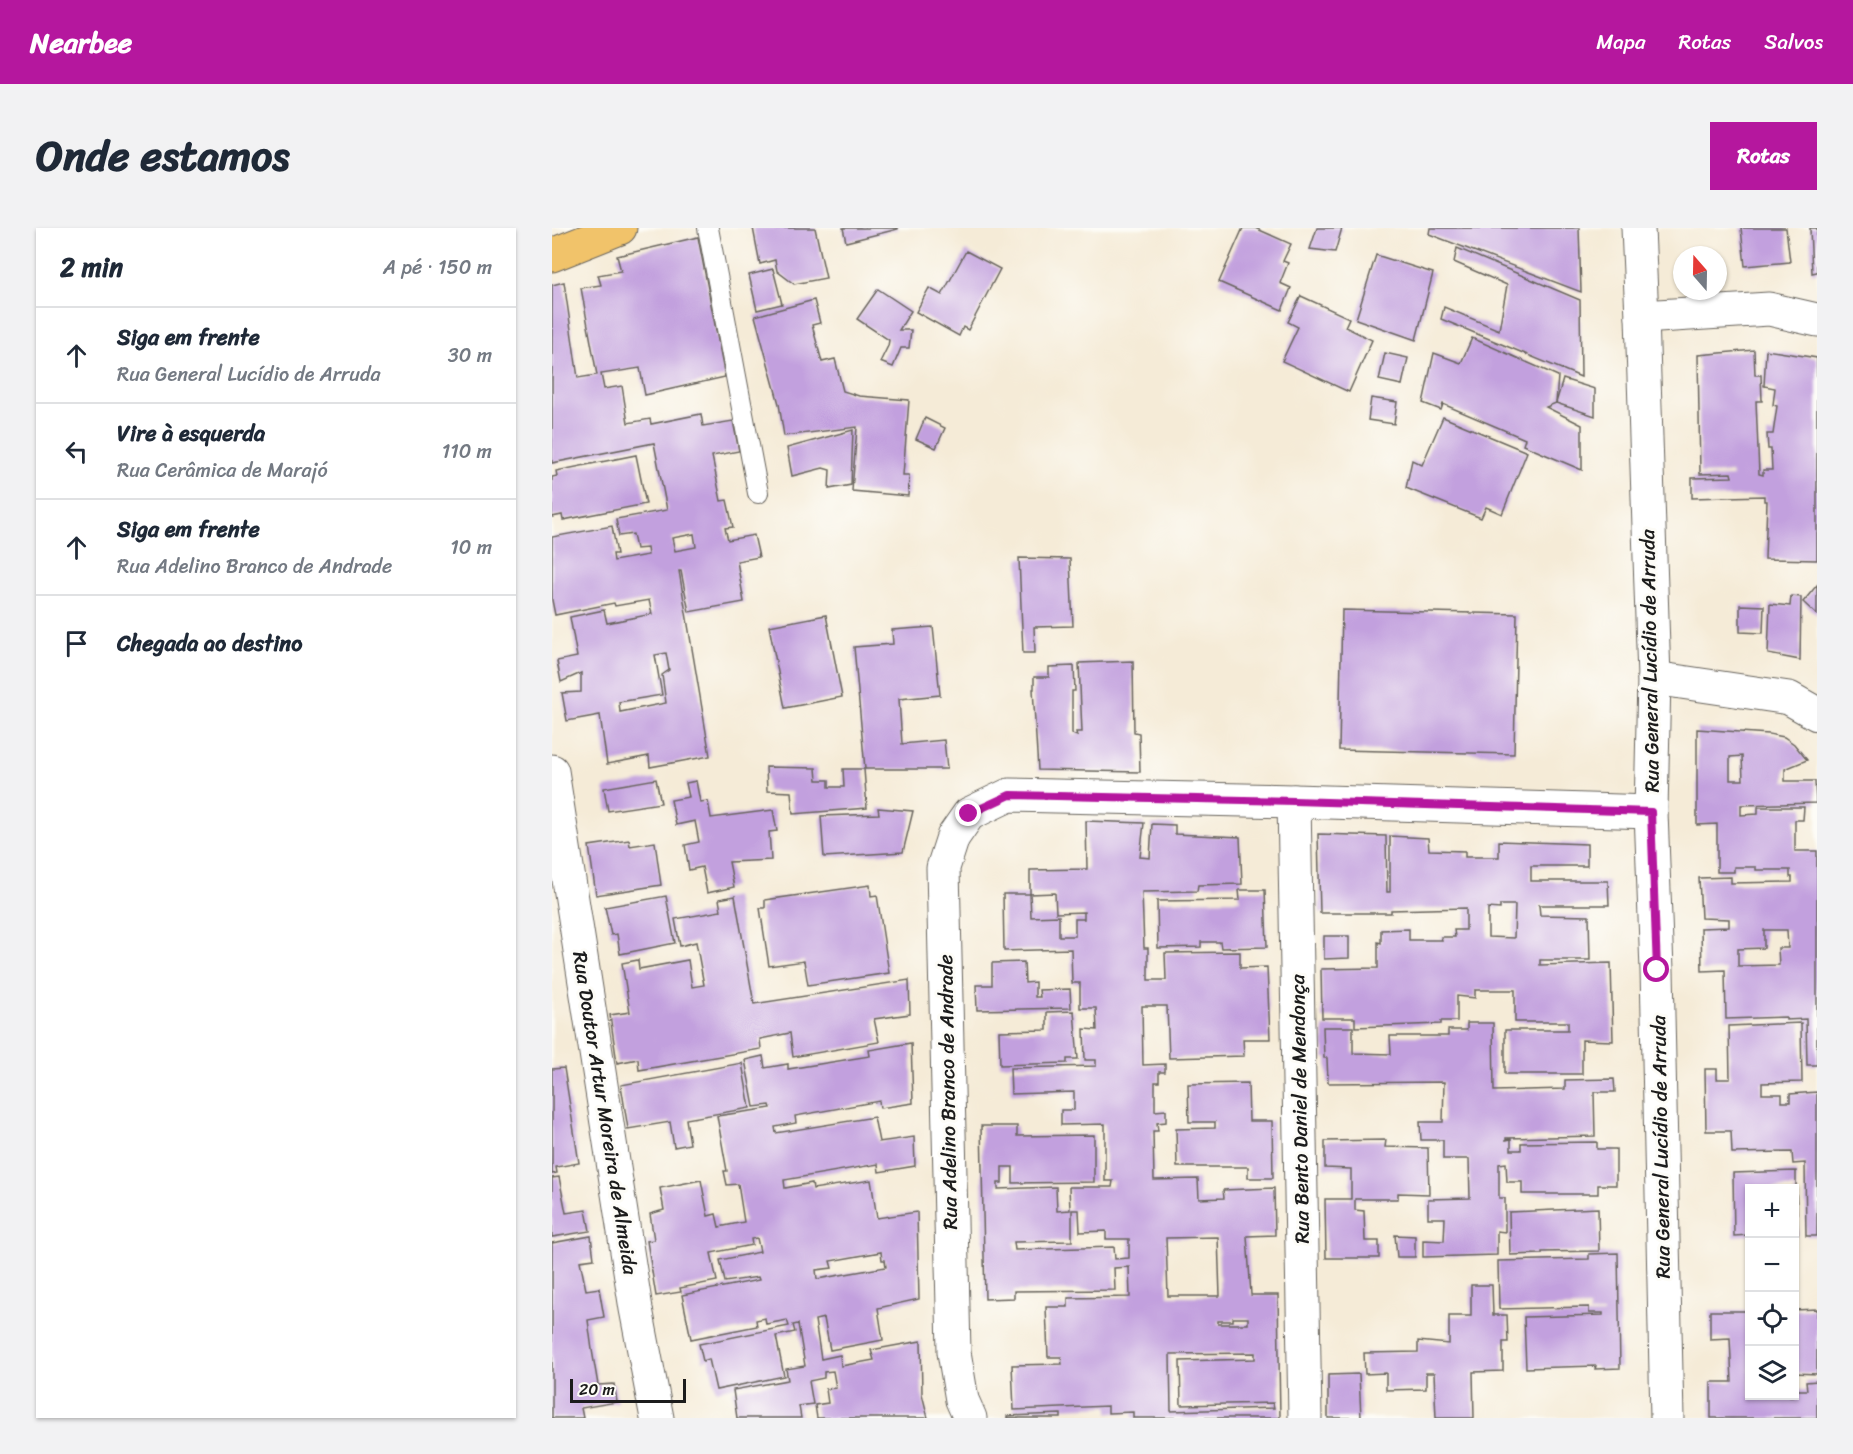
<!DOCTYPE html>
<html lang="pt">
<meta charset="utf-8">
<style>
:root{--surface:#fff;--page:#f2f2f3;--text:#1f2937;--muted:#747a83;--line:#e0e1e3;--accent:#b5179e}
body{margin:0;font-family:Sriracha,sans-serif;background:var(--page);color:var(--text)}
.controls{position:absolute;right:18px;bottom:18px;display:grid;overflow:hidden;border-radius:0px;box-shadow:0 2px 4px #0004}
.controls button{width:54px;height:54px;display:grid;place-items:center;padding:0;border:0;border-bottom:2px solid var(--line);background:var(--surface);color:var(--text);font:30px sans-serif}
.compass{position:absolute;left:1121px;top:18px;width:54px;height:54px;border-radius:50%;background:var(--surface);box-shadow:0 2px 4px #0004;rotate:340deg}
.scale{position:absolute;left:18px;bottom:15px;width:116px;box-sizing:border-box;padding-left:6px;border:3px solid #1c1c1c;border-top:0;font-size:16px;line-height:21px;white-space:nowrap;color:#1c1c1c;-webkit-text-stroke:4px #fdfcf7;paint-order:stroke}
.stop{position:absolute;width:18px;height:18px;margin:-14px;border:4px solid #b5179e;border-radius:50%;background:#fff}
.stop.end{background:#b5179e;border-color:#fff;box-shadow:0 2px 6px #0008}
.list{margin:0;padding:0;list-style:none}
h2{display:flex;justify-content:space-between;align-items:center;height:78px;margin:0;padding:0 24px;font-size:26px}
h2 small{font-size:20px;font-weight:400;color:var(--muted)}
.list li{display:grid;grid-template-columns:39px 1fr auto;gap:18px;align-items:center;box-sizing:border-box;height:96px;padding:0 24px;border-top:2px solid var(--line)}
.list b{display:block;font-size:22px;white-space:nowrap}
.list p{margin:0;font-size:20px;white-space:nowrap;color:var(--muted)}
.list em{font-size:20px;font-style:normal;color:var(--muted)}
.icon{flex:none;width:33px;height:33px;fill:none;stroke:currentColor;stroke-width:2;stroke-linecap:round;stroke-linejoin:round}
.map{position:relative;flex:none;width:1265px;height:1190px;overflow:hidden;border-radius:0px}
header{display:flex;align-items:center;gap:36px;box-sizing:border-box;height:84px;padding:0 30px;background:var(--accent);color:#fff}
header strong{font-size:28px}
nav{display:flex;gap:33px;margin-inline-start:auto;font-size:21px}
.intro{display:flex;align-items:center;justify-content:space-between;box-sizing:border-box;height:144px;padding:0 36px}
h1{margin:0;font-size:42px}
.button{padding:15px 27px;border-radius:0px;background:var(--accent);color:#fff;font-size:21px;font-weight:700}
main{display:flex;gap:36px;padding:0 36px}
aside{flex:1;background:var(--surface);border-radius:0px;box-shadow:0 2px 4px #0004}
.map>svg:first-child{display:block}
.building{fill:#c2a0de;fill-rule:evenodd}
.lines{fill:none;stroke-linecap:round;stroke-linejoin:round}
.service-casing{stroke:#68645d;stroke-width:22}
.minor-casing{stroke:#68645d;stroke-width:35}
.primary-casing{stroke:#68645d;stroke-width:35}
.service{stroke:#fff;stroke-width:20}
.minor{stroke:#fff;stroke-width:33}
.primary{stroke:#f1c36a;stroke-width:33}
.route{stroke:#b5179e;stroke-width:8}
.labels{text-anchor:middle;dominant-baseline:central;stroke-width:6;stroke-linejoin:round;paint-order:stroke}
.street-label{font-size:20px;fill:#1c1c1c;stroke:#fdfcf7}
</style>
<header>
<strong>Nearbee</strong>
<nav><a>Mapa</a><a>Rotas</a><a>Salvos</a></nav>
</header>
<div class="intro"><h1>Onde estamos</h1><a class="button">Rotas</a></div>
<main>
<aside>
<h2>2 min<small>A pé · 150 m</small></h2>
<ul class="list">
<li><svg class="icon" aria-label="ahead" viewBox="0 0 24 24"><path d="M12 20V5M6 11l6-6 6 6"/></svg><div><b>Siga em frente</b><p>Rua General Lucídio de Arruda</p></div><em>30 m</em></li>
<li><svg class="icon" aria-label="left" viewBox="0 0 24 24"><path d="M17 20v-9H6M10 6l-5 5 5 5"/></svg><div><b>Vire à esquerda</b><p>Rua Cerâmica de Marajó</p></div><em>110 m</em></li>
<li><svg class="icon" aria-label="ahead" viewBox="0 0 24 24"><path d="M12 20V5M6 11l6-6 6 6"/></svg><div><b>Siga em frente</b><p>Rua Adelino Branco de Andrade</p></div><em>10 m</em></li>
<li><svg class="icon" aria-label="arrive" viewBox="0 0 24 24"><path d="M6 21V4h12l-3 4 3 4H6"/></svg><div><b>Chegada ao destino</b></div></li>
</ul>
</aside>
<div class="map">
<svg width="1265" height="1190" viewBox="0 0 1265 1190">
<rect width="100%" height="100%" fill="#fdfcf7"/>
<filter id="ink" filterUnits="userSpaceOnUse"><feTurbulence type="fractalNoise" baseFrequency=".0167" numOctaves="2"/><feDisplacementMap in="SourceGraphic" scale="12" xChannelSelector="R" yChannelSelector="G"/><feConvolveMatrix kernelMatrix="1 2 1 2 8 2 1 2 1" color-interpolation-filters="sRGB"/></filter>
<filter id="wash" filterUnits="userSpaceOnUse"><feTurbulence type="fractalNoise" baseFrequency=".008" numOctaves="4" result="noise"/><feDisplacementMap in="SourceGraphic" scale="24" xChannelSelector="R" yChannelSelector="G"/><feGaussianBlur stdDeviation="1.35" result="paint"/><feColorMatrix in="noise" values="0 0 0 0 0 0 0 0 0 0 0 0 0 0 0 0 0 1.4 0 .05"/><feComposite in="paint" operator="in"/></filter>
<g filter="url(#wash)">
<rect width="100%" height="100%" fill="#f5ebd7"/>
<g id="blocks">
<g class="building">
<polygon points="201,0 263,0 274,50 242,56 225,43 223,32 208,36"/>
<polygon points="291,0 346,0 346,1 294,14"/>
<polygon points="691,0 703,0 739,16 731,33 736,35 728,55 739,60 730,82 667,54"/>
<polygon points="765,0 790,0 783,24 758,21"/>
<polygon points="878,0 1027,0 1029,64 877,6"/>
<polygon points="1189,0 1234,0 1238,34 1193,38"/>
<polygon points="1258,0 1265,0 1265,44 1260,45"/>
<path d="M 146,9 L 173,149 L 93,167 L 88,140 L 49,146 L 52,161 L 70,158 L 76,195 L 98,191 L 99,196 L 149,186 L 151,198 L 181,193 L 187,223 L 160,228 L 169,273 L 175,272 L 181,299 L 173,300 L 176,312 L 202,307 L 207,329 L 185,333 L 192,374 L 137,384 L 129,343 L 127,343 L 158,528 L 98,539 L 97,528 L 55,536 L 48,487 L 15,493 L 10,465 L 29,464 L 29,445 L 9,454 L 5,433 L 25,429 L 18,389 L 52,382 L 55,395 L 100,386 L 97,372 L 63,378 L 62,375 L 3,387 L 0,372 L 0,309 L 60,298 L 65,326 L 61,326 L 62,333 L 96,327 L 95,320 L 84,321 L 81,306 L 67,308 L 64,291 L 115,282 L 102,215 L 0,235 L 0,57 L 12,54 L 26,150 L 45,147 L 29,60 L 49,57 L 46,47 L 69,43 L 65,28 ZM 142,306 L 144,319 L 123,323 L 120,310 ZM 114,425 L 117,442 L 110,447 L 114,475 L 68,484 L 67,474 L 110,467 L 103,427 Z"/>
<polygon points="905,20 1028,72 1029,149 889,91 892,79 947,102 955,57 902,34"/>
<polygon points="414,23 448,41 416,102 411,99 407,108 364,84 377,60 390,67"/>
<polygon points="824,27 881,45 864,112 804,91"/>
<polygon points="221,41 230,76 205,82 197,47"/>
<polygon points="326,61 359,83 347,102 359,102 357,120 349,120 341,139 328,134 336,118 337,112 305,91"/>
<polygon points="749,68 797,90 793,99 820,112 797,164 730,133 746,99 736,94"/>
<polygon points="262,72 268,95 260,97 270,134 283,131 291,163 307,168 357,172 351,247 357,247 356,268 300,263 305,199 232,208 227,176 203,88"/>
<polygon points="920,110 1006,148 1004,175 994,179 1030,197 1030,242 971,217 973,211 891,176 889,182 871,175 882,125 909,135"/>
<polygon points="1202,122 1203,147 1209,147 1210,173 1204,173 1207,246 1211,247 1211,242 1220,242 1219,221 1216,221 1215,206 1221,206 1225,178 1221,177 1223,160 1212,158 1214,122 1265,130 1265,332 1213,331 1215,273 1212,273 1212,268 1140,270 1140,250 1180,249 1179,245 1148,246 1146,127"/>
<polygon points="833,125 856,130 850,157 827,152"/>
<polygon points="1011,151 1043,161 1043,188 1004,175"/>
<polygon points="819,170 845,174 842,196 816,192"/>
<polygon points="891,189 975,224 950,286 934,279 929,290 854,260 860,232 870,237"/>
<polygon points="373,190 393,200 384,220 364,211"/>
<polygon points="301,202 299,257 277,261 278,242 271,240 240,248 235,220"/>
<polygon points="84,227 94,276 11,292 10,287 0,289 0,249 5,248 4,243"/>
<polygon points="467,330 518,331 521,398 482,399 483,425 471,425"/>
<polygon points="1265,357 1265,387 1251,374"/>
<polygon points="1239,368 1249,369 1248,432 1216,426 1218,376 1238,378"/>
<polygon points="1188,377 1212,378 1211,405 1188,404"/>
<polygon points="790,382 965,386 962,526 787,522"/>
<polygon points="274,387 290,469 233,480 217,398"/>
<polygon points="381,399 388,467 347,471 350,516 392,512 395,541 313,541 302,419 341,416 340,402"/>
<polygon points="581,433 582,504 587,505 588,544 486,542 481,461 482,461 482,449 497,449 497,439 522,438 523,463 520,463 520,506 525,508 524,504 530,504 527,435"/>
<path d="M 1145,501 L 1217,506 L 1232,509 L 1242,516 L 1255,532 L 1233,541 L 1233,553 L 1263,553 L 1264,575 L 1189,577 L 1189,587 L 1206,586 L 1206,579 L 1252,579 L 1251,592 L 1243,592 L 1243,623 L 1265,623 L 1265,837 L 1255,837 L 1254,791 L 1234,792 L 1234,789 L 1174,791 L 1173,742 L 1150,743 L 1149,700 L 1177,699 L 1177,691 L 1149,690 L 1147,650 L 1179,649 L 1179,655 L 1240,654 L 1240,649 L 1238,649 L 1238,642 L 1204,642 L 1204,639 L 1182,639 L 1182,644 L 1165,644 L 1165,596 L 1145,597 ZM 1190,528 L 1191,552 L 1178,552 L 1178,529 ZM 1212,702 L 1235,702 L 1236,720 L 1226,720 L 1227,737 L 1186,738 L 1186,721 L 1212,720 Z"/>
<polygon points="214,539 264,540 265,552 277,552 277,559 292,559 291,541 312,541 315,580 241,586 239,564 215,563"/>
<polygon points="104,551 109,575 56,583 52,560"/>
<polygon points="144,553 148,574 156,573 159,590 221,582 225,603 217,604 219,632 177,634 182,659 155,665 150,639 137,642 133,617 147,614 143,593 124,597 119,572 137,569 134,555"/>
<polygon points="326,580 361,583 351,624 272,629 269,588 327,586"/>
<path d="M 534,593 L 592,595 L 588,629 L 598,630 L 600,596 L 623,597 L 623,606 L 688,609 L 690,656 L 646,657 L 645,663 L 590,664 L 592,720 L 596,720 L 596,752 L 614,752 L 613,725 L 688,724 L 688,740 L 715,739 L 718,811 L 691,811 L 692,828 L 617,830 L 615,778 L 590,778 L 591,837 L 613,836 L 613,844 L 607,844 L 607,854 L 603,854 L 603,883 L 614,882 L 614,894 L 605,895 L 606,903 L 601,903 L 602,952 L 646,951 L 647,971 L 672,970 L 671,962 L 722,960 L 723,1007 L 695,1008 L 699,1067 L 726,1067 L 728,1190 L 581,1190 L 581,1184 L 556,1185 L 556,1178 L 462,1182 L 460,1137 L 510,1136 L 509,1129 L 496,1129 L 494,1079 L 516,1079 L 516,1070 L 578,1069 L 577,1039 L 562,1040 L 563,1062 L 462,1063 L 462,1070 L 433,1071 L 429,898 L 465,898 L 465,908 L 542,907 L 542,954 L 461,955 L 461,939 L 450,939 L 450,955 L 446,955 L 446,961 L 504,959 L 505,983 L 518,982 L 517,959 L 560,959 L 561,953 L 553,953 L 553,896 L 509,897 L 509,882 L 522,882 L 522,864 L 459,866 L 458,840 L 544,838 L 544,832 L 533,832 L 532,801 L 545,802 L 544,780 L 528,780 L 528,755 L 520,755 L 519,721 L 452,723 L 451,666 L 478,666 L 478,642 L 535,641 ZM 503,665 L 504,685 L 532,684 L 532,691 L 523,691 L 523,708 L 507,708 L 507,688 L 479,689 L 478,666 ZM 520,982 L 527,982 L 528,1004 L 554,1003 L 554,1011 L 577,1011 L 577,1030 L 563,1031 L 562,1019 L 463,1022 L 462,1014 L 520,1013 ZM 666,1009 L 668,1068 L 616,1068 L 614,1010 ZM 681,1090 L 696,1090 L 696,1096 L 666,1096 L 666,1093 L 681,1093 ZM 703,1125 L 703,1131 L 628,1133 L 629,1177 L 721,1175 L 722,1180 L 619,1183 L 618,1126 Z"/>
<path d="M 766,606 L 834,608 L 835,664 L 838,664 L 838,608 L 876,610 L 877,622 L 913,623 L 913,629 L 947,629 L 947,613 L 1035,616 L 1035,638 L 979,638 L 979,653 L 1056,653 L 1057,677 L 987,677 L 988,687 L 1037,688 L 1038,732 L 988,732 L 988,737 L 1059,735 L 1061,813 L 1030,812 L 1030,846 L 953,846 L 953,802 L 1016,802 L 1016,794 L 963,794 L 963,762 L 923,762 L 923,770 L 905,768 L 905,793 L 889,793 L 889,796 L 803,799 L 803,790 L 770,790 L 769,741 L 826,740 L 826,714 L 829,715 L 829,702 L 857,701 L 857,712 L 890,712 L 889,709 L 903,709 L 902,702 L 914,702 L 914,680 L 839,682 L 839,685 L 768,685 ZM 948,677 L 963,677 L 962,710 L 936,709 L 936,680 L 948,681 Z"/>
<polygon points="77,612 78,618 103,614 109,657 44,667 37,618"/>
<polygon points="318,657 319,668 325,667 337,745 256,757 252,733 217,738 208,680 213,680 213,672"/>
<polygon points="687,662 713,662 715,719 669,720 668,714 649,714 649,719 606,720 605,673 688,672"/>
<polygon points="114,668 123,715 68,726 65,706 59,707 53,679"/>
<polygon points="183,668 202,776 357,752 358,786 322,791 327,814 241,829 238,805 208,811 209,821 87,842 86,831 65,835 58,787 78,784 70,735 86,732 87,741 136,732 140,759 152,757 144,714 128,718 123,691 169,683 167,671"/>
<polygon points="772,708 797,708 797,730 772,731"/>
<polygon points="472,734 473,755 483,754 483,769 488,769 487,762 518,761 519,780 425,782 424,757 440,757 440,735"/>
<polygon points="522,783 526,831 515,831 515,835 448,837 447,803 495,802 495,784"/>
<polygon points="915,795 941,795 942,863 1013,861 1013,852 1062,851 1063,864 1042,864 1043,908 954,910 954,912 959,911 959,922 969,922 969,915 1045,914 1045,921 1064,921 1064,957 1046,957 1046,966 970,966 970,954 955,954 954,935 947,936 947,970 953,970 953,1004 945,1003 945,1027 871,1029 871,1012 892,1013 893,990 876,990 876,971 918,970 917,931 891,931 891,912 869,912 868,894 891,894 892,854 776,855 775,830 772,830 771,799 801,799 801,825 839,826 838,808 896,808 896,802 915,802"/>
<polygon points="1249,795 1250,854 1210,855 1210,866 1230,866 1230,874 1238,874 1238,866 1265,864 1265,1008 1254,1008 1253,935 1241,936 1240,924 1180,925 1179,903 1154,903 1153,841 1165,841 1165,851 1178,851 1177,798"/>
<path d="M 359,815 L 361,875 L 328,880 L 327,873 L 243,888 L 244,895 L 223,899 L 224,905 L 322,889 L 327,914 L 362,909 L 363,938 L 327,944 L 326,936 L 232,952 L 233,960 L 260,955 L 261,961 L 319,952 L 325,990 L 365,984 L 367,1071 L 326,1080 L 331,1112 L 278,1122 L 272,1090 L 263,1092 L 269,1131 L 288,1127 L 289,1138 L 322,1132 L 319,1122 L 369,1113 L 370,1166 L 376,1190 L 265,1190 L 263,1177 L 276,1175 L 274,1161 L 284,1160 L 281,1143 L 272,1144 L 272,1150 L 257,1153 L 261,1176 L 247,1178 L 249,1190 L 185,1190 L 181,1162 L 236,1152 L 234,1141 L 253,1138 L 246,1096 L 241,1097 L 243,1104 L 224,1108 L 232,1148 L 164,1162 L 157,1131 L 151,1133 L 147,1116 L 237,1098 L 235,1092 L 214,1096 L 213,1090 L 204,1092 L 205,1098 L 139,1111 L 130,1067 L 207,1052 L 206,1049 L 173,1054 L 168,1032 L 208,1024 L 205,1010 L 199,1011 L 200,1017 L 159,1025 L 165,1053 L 128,1060 L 129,1064 L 104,1068 L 95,1013 L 102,1012 L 98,986 L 112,982 L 108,960 L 149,952 L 156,988 L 164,986 L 167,999 L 192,994 L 186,956 L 175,957 L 172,943 L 175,943 L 165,888 L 219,880 L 218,877 L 202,879 L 193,832 L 211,828 L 213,840 L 236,836 L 236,841 L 318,828 L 317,822 ZM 329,1024 L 330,1032 L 333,1032 L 334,1039 L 265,1051 L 264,1042 L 280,1040 L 278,1033 Z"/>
<polygon points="190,835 198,880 134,891 138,916 122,919 118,894 76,901 69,857"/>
<polygon points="12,840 27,935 4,939 5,945 0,946 0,841"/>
<polygon points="696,855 697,893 720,893 721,950 696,950 696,939 625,939 624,901 663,900 663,894 637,894 636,856"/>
<polygon points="834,912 833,919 876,920 877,966 846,965 846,971 803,971 803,982 812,983 813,1013 827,1013 827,1030 774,1030 773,971 799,971 799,941 773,940 773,913"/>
<polygon points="1244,943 1244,960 1198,960 1198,1007 1182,1008 1181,945"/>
<polygon points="7,949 14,985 34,982 38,1003 0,1009 0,950"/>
<polygon points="1242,961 1244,961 1246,1007 1242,1007"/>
<polygon points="1046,980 1047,1023 990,1024 990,1026 958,1027 957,984"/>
<polygon points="843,1007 863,1008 863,1029 845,1029"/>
<polygon points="39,1008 42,1031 28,1033 34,1062 47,1060 52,1089 36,1092 40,1122 46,1157 62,1156 65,1174 29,1180 31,1190 0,1190 0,1015"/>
<polygon points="1066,1025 1068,1140 1043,1141 1044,1138 974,1140 972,1089 1051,1087 1051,1085 1037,1085 1037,1079 947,1081 946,1033 1037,1031 1037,1026"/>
<polygon points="919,1057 940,1057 941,1087 955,1087 956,1114 951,1114 951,1143 921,1144 922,1190 884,1190 882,1145 874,1145 874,1161 834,1162 834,1145 813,1146 812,1125 866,1124 866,1113 897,1116 897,1088 919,1088"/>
<polygon points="1265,1081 1265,1146 1242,1145 1242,1082"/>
<polygon points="1158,1083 1198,1083 1198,1168 1242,1168 1242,1162 1255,1162 1254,1154 1265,1153 1265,1190 1159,1190 1159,1154 1180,1154 1178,1110 1158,1111"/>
<polygon points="807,1146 809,1190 776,1190 776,1147"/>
<polygon points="509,1186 509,1190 455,1190 455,1188"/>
</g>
</g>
</g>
<g filter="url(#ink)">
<use href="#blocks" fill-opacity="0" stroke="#68645d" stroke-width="1.5"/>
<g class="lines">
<defs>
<polyline id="service" points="156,0 206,265"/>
<g id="minor">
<polyline points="1086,0 1090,89 1102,450 1099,584 1105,742 1115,1190"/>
<polyline points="1090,89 1217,81 1265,92"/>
<polyline points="1102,450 1237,470 1265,486"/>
<polyline points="0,543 84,1081 105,1190"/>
<polyline points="742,573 753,1190"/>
<polyline points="418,1190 410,1172 402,1124 391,640 401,609 417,586 457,567 742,573 1099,584"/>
</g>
<polyline id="primary" points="0,27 68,0"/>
</defs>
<use href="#service" class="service-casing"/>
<use href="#minor" class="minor-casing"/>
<use href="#primary" class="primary-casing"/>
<use href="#service" class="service"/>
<use href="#minor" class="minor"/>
<use href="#primary" class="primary"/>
</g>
</g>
<g class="lines" filter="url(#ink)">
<polyline class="route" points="417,586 458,567 742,573 1099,584 1105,742"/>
</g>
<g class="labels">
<g class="street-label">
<text transform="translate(1098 433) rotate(-91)">Rua General Lucídio de Arruda</text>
<text transform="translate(396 864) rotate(-91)">Rua Adelino Branco de Andrade</text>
<text transform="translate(748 881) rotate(-91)">Rua Bento Daniel de Mendonça</text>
<text transform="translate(53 885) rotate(81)">Rua Doutor Artur Moreira de Almeida</text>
<text transform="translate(1109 919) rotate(-91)">Rua General Lucídio de Arruda</text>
</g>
</g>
</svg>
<div class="controls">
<button>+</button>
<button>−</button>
<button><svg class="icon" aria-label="locate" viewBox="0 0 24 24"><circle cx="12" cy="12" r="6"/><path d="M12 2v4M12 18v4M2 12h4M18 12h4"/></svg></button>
<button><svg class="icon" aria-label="layers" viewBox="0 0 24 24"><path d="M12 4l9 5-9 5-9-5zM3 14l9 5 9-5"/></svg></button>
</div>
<svg class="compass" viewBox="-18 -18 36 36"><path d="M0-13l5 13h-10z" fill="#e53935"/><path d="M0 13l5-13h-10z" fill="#747a83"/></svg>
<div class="scale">20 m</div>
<div class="stop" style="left:1105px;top:742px"></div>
<div class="stop end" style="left:417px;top:586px"></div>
</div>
</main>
